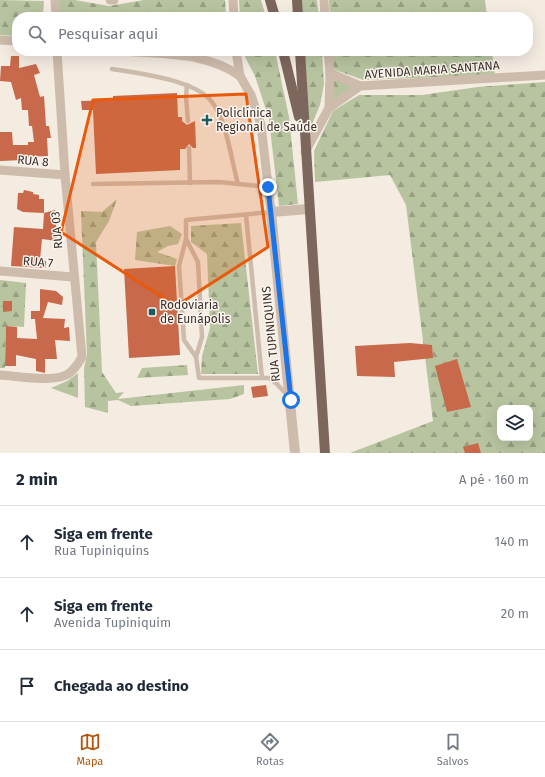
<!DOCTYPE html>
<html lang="pt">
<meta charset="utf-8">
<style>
:root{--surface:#fff;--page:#f6f6f7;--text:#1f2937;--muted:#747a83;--line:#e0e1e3;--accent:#b45309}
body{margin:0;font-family:"Fira Sans",sans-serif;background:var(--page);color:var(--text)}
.controls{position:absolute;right:12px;bottom:12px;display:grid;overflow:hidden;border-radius:8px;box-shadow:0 4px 16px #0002}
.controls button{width:36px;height:36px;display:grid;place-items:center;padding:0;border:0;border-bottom:1px solid var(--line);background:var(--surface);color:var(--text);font:20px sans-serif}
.stop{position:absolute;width:12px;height:12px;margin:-9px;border:3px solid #1a73e8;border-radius:50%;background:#fff}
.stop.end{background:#1a73e8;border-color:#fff;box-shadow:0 1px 4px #0008}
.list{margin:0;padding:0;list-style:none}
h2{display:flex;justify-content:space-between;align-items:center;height:52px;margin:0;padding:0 16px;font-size:17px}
h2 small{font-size:13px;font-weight:400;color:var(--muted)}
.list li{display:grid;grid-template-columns:26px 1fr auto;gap:12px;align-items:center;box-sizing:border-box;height:72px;padding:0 16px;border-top:1px solid var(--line)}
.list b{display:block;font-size:15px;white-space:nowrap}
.list p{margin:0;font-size:13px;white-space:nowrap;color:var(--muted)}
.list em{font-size:13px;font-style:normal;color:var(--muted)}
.icon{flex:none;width:22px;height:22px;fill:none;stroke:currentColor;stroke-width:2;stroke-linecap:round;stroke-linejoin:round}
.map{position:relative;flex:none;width:545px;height:453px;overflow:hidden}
.search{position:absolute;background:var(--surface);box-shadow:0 4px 16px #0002;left:12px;right:12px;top:12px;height:44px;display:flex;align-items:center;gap:10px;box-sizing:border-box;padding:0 14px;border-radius:16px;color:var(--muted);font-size:15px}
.sheet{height:268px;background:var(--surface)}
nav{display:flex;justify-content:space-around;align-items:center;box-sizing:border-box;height:56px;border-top:1px solid var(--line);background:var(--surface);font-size:11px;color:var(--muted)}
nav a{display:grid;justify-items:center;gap:2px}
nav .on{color:var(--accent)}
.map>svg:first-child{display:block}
.forest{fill:url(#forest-firs);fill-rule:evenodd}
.building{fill:#c8694b}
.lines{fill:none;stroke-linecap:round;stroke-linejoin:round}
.service{stroke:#cdbbac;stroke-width:4.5}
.minor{stroke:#cdbbac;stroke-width:9}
.tertiary{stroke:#cdbbac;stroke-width:10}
.primary{stroke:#7d675c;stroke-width:10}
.route{stroke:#1a73e8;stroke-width:5}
.marked{fill:#e8590c;fill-opacity:0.2;stroke:#e8590c;stroke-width:3;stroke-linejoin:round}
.poi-dot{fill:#1f5a5e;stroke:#fbf5ee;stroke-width:1.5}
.labels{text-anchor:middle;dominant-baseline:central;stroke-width:3;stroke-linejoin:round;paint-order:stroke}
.street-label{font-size:12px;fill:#3b302b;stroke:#fbf5ee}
.poi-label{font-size:12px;fill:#3b302b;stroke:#fbf5ee;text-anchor:start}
</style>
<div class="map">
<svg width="545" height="453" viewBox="0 0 545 453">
<defs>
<pattern id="forest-firs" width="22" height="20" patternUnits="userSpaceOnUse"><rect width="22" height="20" fill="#b8c4a0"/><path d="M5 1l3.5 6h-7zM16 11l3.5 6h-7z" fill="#97a083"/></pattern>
</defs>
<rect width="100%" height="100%" fill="#f4ebe1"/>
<g class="forest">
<polygon points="0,0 44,1 43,17 17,17 17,36 0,35"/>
<polygon points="59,0 75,0 109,6 144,0 225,0 226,17 60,17"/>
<polygon points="239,0 261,0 266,17 240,17"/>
<polygon points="299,0 317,0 319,17 300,17"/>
<polygon points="329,0 485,0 487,17 330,17"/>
<polygon points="242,51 275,51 289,117 298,204 279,206 269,119 255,76"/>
<polygon points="302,51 322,51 324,84 320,105 308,134"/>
<polygon points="332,51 492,51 495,75 363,80 333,69"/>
<polygon points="330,73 360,86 329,108"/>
<path d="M 545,82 L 545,453 L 350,453 L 433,421 L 406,205 L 390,175 L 315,182 L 314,151 L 333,111 L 359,95 L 422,95 L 478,87 ZM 500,408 L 530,408 L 530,438 L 500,438 Z"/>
<polygon points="117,199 109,221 96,242 102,372 116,393 124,392 118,399 244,385 244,394 230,399 131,406 118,400 108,401 108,413 85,407 84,368 87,355 81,211 102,212"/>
<polygon points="241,223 258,374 201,374 202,356 210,328 207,254 191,242 191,226"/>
<polygon points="170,226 182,234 178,244 168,246 157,252 177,259 175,266 135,260 137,232"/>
<polygon points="0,280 26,283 24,327 6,326 5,368 0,368"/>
<polygon points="187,365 188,375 137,378 142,368"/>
<polygon points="78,373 78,398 51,388 67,381"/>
</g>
<g class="building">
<polygon points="11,56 19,56 19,68 36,64 40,73 34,75 40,97 44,96 46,126 49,126 51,138 47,138 48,156 23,157 23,160 0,161 0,132 12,132 13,145 28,145 28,142 34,142 32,126 29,126 28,110 22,110 21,98 16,100 11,82 0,81 1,66 10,66"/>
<polygon points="177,93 178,117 182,117 182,121 187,125 195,121 196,148 193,148 189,144 185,149 180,149 180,170 96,174 93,110 82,110 81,101 113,100 113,96"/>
<polygon points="24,190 33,192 33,194 39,195 39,199 44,199 44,213 23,212 17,209 18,193 23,193"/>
<polygon points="55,210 57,241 42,239 40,260 46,261 46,268 11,266 14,227 43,229 44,213"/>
<polygon points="175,266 180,355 129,358 124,269"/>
<polygon points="40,289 56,291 63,297 62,305 48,302 43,318 65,319 64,328 69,327 70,341 55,340 57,359 45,359 45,373 36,371 36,359 16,355 16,366 5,366 6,326 17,327 17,338 37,339 35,319 31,319 31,311 40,311"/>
<polygon points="3,301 12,301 12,311 3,312"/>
<polygon points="410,343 432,345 433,358 394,362 395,377 357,376 355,346"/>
<polygon points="457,359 471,407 447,412 435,366"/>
<polygon points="266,385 268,396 253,398 251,387"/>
<polygon points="478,443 481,453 465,453 463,447"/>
</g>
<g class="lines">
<g class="service">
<path d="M 112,69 C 138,73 196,80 212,102 C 227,122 231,159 238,184"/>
<polyline points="187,85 186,97 188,121"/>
<polyline points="189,148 190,183"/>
<polyline points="93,184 219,182 268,187"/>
<polyline points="271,212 186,220 186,239 198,262 202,337 196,357 199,378 269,378 277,384 287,395"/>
<polyline points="246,215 262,378"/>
<polyline points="186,239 179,266 184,340 196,357"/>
</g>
<g class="minor">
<polyline points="55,0 56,17"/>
<polyline points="110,0 114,0"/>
<polyline points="233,0 234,17"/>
<polyline points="324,0 325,17"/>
<polyline points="0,40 17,41"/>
<path d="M 125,51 C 165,55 207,52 240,76"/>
<polyline points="236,51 240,76 251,95 261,125 271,212"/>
<polyline points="328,51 330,73 329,108"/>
<polyline points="330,73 360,86"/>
<polyline points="305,152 329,108 360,86 545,75"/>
<polyline points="0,170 65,175"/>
<polyline points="0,271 73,277"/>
<path d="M 0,375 C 17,376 53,383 68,374 C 74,370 78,364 82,357 L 65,175 L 57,51"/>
</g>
<polyline class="tertiary" points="295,453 271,212 309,209"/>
<g class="primary">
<polyline points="270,0 275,17"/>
<polyline points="297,0 298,17"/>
<polyline points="283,51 299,117"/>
<polyline points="300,51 325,453"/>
</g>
</g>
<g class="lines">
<polyline class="route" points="268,187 291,400"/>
</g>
<path class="marked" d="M 246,94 L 268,247 L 176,306 L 61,232 L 93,100 Z"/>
<g class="poi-dot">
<path d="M205 114h4v4h4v4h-4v4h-4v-4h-4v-4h4z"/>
<rect x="148" y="308" width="8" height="8" rx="2"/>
</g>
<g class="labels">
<g class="street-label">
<text transform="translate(432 70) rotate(-4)">AVENIDA MARIA SANTANA</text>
<text transform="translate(33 161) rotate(5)">RUA 8</text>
<text transform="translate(57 230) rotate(-95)">RUA 03</text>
<text transform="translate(38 262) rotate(5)">RUA 7</text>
<text transform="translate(271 334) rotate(-96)">RUA TUPINIQUINS</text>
</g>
<g class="poi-label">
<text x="216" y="113">Policlínica<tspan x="216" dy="14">Regional de Saúde</tspan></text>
<text x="160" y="305">Rodoviaria<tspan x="160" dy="14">de Eunápolis</tspan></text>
</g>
</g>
</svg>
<div class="controls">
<button><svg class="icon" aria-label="layers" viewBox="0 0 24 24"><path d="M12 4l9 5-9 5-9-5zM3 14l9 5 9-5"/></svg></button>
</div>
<div class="stop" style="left:291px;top:400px"></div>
<div class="stop end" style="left:268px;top:187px"></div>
<div class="search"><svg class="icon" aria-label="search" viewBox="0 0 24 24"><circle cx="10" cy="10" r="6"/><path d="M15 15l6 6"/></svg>Pesquisar aqui</div>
</div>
<section class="sheet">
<h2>2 min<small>A pé · 160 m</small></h2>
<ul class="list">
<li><svg class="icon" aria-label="ahead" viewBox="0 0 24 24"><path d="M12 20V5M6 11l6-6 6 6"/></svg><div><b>Siga em frente</b><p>Rua Tupiniquins</p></div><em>140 m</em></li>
<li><svg class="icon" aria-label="ahead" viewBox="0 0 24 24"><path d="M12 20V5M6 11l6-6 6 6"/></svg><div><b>Siga em frente</b><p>Avenida Tupiniquim</p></div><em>20 m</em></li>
<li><svg class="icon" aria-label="arrive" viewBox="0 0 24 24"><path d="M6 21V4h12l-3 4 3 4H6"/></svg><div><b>Chegada ao destino</b></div></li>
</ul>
</section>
<nav>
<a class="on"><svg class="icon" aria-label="map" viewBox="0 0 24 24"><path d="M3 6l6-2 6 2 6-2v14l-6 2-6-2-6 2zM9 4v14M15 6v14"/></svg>Mapa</a>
<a><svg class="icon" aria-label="directions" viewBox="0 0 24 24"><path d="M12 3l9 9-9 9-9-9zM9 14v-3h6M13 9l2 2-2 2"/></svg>Rotas</a>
<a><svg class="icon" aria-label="saved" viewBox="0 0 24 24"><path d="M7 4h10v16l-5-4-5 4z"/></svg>Salvos</a>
</nav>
